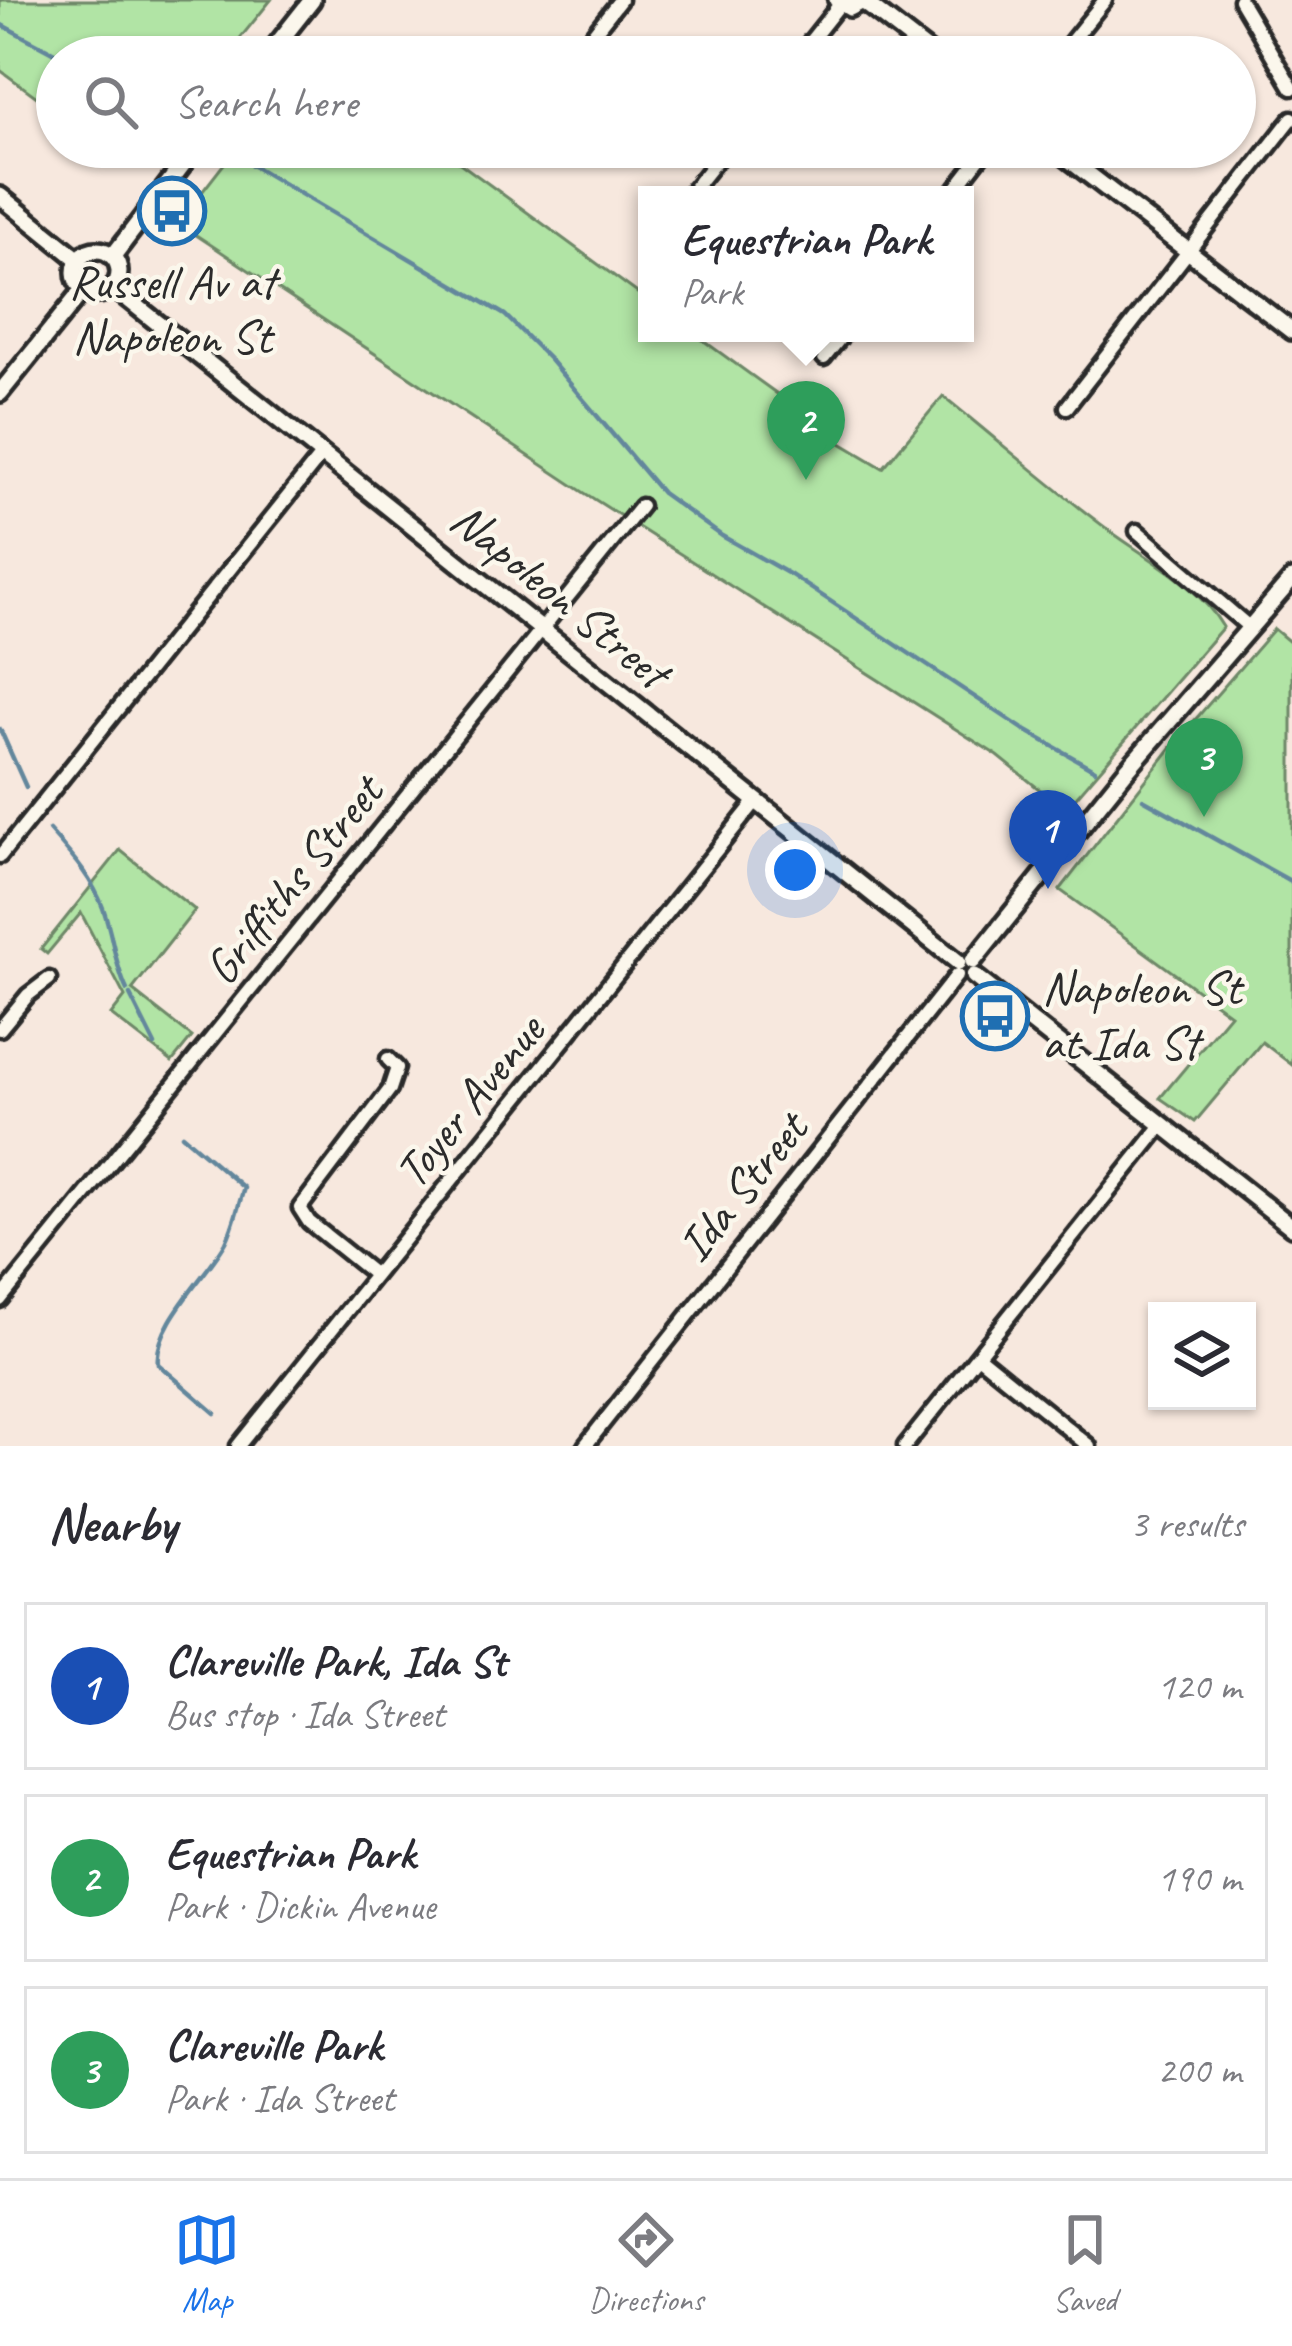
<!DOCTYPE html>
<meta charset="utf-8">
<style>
:root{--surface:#fff;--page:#f2f2f3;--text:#2b2b33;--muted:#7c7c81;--line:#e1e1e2;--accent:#1a73e8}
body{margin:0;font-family:Caveat,sans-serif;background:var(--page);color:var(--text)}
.controls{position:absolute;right:36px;bottom:36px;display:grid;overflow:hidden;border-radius:0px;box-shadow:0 3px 9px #0004}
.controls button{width:108px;height:108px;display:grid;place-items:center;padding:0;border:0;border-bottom:3px solid var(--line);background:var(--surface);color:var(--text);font:60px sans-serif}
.you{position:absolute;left:795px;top:870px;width:42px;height:42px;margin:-30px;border:9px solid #fff;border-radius:50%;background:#1a73e8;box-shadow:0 0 0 18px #1a73e833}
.badge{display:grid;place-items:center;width:78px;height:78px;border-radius:50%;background:var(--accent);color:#fff;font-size:39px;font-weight:700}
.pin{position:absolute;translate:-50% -99px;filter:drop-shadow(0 3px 6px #0008)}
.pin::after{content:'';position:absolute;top:63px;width:42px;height:36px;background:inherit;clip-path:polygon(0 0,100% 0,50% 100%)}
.popup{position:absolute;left:638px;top:186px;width:336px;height:156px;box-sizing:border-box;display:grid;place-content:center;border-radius:0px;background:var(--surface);filter:drop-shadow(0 3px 9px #0005);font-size:39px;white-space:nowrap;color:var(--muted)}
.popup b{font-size:45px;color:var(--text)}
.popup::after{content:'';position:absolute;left:50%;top:100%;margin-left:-24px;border:24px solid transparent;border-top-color:var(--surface)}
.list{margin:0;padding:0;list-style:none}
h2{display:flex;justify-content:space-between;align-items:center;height:156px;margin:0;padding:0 48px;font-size:51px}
h2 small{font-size:39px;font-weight:400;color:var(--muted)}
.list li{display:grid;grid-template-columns:78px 1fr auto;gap:36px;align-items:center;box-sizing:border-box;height:168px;margin:0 24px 24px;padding:0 24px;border:3px solid var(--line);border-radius:0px}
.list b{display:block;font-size:45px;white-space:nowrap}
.list p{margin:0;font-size:39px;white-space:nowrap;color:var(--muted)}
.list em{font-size:39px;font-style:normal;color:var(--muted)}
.icon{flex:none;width:66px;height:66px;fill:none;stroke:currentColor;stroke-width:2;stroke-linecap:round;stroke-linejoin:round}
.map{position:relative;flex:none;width:1292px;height:1446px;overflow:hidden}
.search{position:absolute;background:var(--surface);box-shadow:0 3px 9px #0004;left:36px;right:36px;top:36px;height:132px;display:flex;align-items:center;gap:30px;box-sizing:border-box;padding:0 42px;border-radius:66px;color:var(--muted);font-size:45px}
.sheet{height:732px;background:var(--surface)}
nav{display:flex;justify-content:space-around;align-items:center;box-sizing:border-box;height:168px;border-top:3px solid var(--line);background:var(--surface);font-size:33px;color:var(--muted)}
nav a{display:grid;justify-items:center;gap:6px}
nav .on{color:var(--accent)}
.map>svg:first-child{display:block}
.green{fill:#b1e4a5;stroke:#6e8868;stroke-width:3}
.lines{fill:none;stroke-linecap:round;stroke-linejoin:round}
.stream{stroke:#63879c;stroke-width:4.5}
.minor-casing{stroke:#2b2b2b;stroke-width:21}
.tertiary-casing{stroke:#2b2b2b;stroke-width:24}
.minor{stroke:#fbf7ec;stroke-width:12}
.tertiary{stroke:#fbf7ec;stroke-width:15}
.labels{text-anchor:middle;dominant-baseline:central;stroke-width:9;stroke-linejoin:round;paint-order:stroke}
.poi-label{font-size:48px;fill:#2b2b2b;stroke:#fbf7ec}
.street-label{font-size:48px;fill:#2b2b2b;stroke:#fbf7ec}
</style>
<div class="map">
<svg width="1292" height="1446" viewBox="0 0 1292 1446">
<rect width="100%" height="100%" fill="#f7e8de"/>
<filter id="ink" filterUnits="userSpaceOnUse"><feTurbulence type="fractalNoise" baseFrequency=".00833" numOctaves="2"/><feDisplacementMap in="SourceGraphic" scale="24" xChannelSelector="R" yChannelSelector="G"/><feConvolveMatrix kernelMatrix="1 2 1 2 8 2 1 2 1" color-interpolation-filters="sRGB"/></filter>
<g filter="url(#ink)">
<g class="green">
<polygon points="0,0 271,0 225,57 57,57 57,97 49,106 0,70"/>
<path d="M 237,147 L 438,147 L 647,300 L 647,333 L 693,333 L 780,396 L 804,421 L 883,468 L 943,396 C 999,441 1053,489 1110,531 C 1148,559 1199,585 1223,627 L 1065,810 L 998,756 L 583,492 L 178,223 Z"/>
<polygon points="1274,629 1292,644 1292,1065 1262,1042 1195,1122 1160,1098 1230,1014 1060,890 1174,744"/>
<polygon points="120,850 195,910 132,990 192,1037 172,1062 111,1015 125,997 81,913 47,954 41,949"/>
</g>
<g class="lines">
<g class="stream">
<polyline points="0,24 62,57"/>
<polyline points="240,158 505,315 550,360 662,493 722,536 791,575 1023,729 1095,770"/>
<polyline points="0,729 26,787"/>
<polyline points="1143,799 1292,882"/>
<path d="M 49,830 C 70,854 92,877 103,908 C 113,935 114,963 127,990"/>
<polyline points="130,995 155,1045"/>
<path d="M 182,1135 L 244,1188 C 238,1206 234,1226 226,1242 C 208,1275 153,1325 158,1364 L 215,1413"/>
</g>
<defs>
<g id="minor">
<polyline points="1240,0 1292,88"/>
<polyline points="575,57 620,0"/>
<polyline points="798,57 840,4"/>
<polyline points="1059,57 1105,0"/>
<polyline points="689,195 727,147"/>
<polyline points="951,195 988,147"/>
<polyline points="824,358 844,333"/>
<polyline points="1067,407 1292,118"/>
<polyline points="1137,531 1249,627"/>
<polyline points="0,856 322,454"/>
<polyline points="0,1029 28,995 49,979"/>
<polyline points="375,1275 309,1222 300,1208 390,1089 397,1068 388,1059"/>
<polyline points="0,1300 641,506"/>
<polyline points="978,1356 1089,1446"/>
<polyline points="238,1446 756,801"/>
<polyline points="585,1446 957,975"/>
<polyline points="905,1446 1163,1124"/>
</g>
<g id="tertiary">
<polyline points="837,0 850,8 865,0"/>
<polyline points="864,2 935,57"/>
<polyline points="267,57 312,0"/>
<polyline points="1053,147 1292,331"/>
<polyline points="0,196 79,260"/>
<circle cx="97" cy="272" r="22"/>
<polyline points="113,256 196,147"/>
<polyline points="114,288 958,962"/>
<polyline points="0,393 83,290"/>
<polyline points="973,961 1125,772 1292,579"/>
<polyline points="974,976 1292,1227"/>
</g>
</defs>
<use href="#minor" class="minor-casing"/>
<use href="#tertiary" class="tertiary-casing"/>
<use href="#minor" class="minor"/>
<use href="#tertiary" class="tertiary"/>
</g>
</g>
<defs>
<symbol id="bus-ring" viewBox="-11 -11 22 22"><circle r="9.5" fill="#fbf7ec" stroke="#1f6fb2" stroke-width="1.5"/><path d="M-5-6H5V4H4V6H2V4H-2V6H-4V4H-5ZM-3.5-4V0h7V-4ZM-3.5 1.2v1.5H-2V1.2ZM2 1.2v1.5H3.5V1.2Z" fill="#1f6fb2"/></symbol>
</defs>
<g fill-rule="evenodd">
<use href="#bus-ring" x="134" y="173" width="76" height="76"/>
<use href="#bus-ring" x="957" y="978" width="76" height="76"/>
</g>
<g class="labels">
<g class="poi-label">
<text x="172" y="282">Russell Av at<tspan x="172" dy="55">Napoleon St</tspan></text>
<text x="1042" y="988" text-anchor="start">Napoleon St<tspan x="1042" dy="55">at Ida St</tspan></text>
</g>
<g class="street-label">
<text transform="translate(560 595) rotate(39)">Napoleon Street</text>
<text transform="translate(293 880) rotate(-51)">Griffiths Street</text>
<text transform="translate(469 1101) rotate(-51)">Toyer Avenue</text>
<text transform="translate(742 1187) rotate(-51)">Ida Street</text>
</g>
</g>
</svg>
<div class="controls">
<button><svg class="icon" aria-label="layers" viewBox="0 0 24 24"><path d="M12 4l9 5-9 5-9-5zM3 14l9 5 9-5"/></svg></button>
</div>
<div class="you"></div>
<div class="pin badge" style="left:1048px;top:889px;background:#1a4fb4">1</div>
<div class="pin badge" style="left:806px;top:480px;background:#2e9e5b">2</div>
<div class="popup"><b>Equestrian Park</b>Park</div>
<div class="pin badge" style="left:1204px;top:817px;background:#2e9e5b">3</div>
<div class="search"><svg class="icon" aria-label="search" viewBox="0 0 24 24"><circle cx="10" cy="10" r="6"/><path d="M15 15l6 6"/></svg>Search here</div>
</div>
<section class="sheet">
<h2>Nearby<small>3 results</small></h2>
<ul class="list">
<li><span class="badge" style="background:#1a4fb4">1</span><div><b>Clareville Park, Ida St</b><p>Bus stop · Ida Street</p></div><em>120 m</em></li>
<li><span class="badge" style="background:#2e9e5b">2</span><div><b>Equestrian Park</b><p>Park · Dickin Avenue</p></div><em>190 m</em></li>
<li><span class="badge" style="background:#2e9e5b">3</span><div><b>Clareville Park</b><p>Park · Ida Street</p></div><em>200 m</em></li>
</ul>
</section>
<nav>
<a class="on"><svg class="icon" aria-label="map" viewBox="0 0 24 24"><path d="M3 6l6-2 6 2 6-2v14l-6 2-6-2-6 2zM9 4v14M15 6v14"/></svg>Map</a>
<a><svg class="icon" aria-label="directions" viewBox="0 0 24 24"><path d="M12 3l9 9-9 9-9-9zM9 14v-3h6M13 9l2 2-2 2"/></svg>Directions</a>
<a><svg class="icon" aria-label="saved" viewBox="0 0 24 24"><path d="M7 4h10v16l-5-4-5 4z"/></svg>Saved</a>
</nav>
